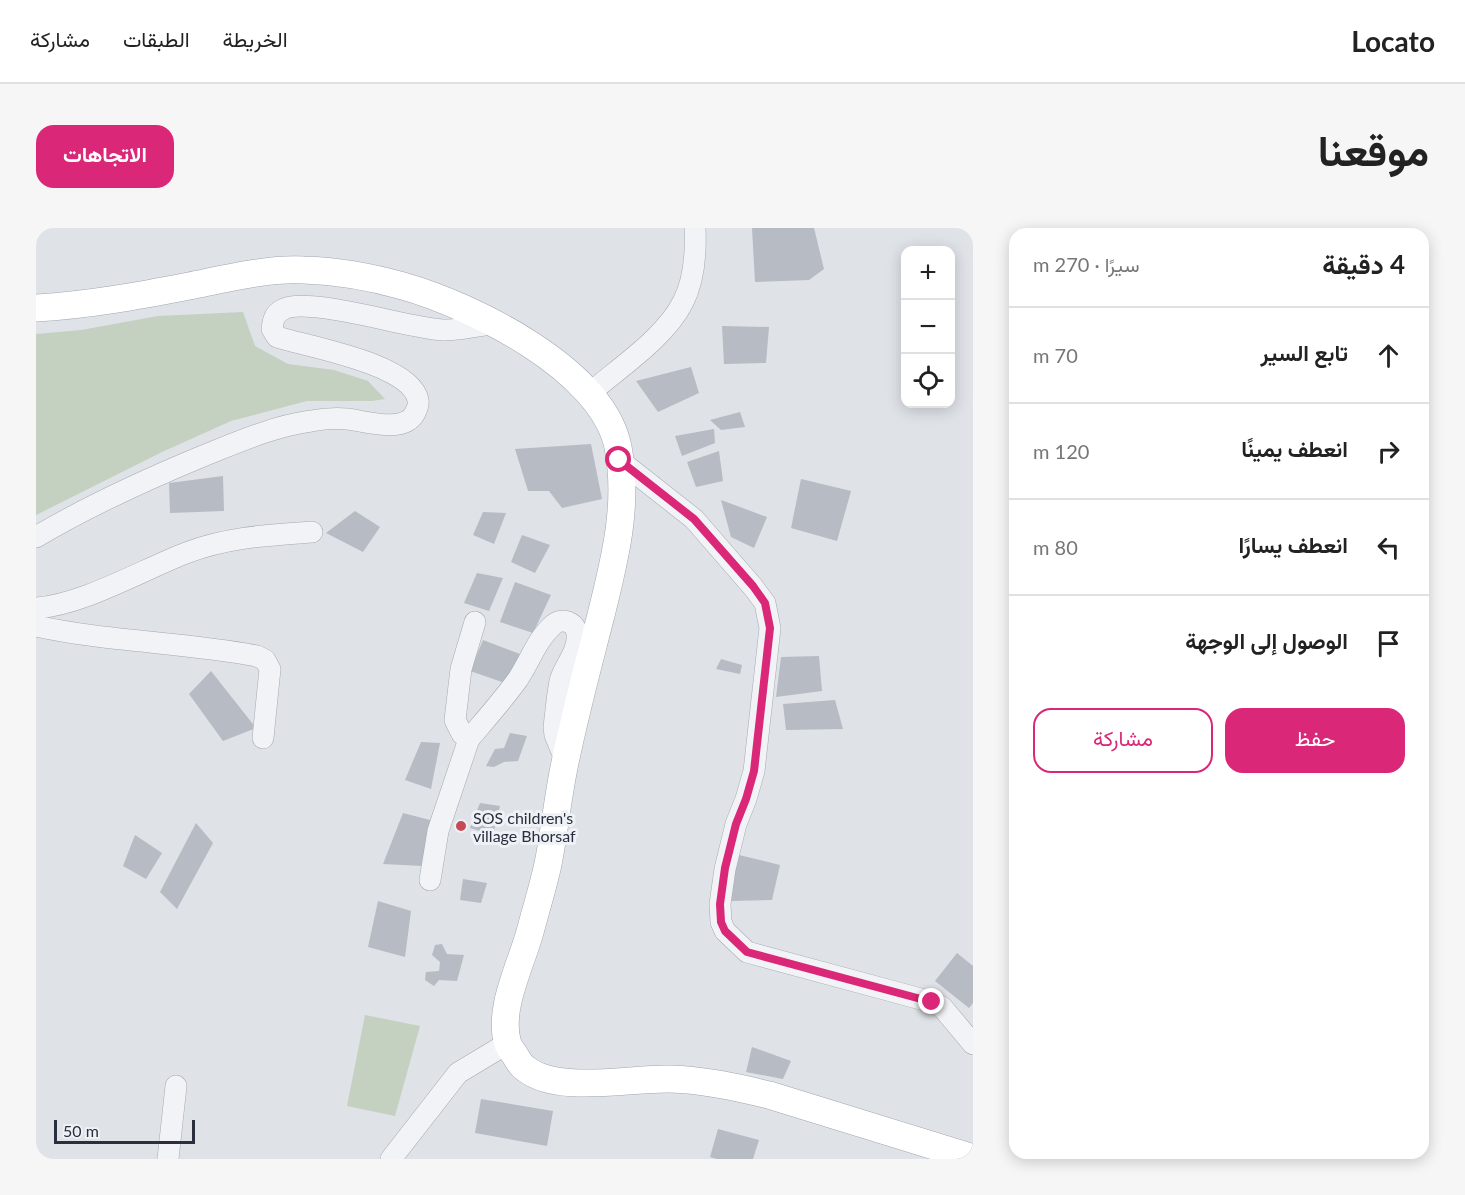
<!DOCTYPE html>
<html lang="ar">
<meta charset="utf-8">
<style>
:root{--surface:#fff;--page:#f6f6f6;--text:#222;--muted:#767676;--line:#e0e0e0;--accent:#db2777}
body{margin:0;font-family:Lato,Vazirmatn,sans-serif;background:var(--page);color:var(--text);direction:rtl}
.controls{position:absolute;right:18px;top:18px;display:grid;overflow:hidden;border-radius:12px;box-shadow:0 3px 15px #0003}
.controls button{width:54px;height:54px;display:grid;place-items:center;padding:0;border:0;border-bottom:2px solid var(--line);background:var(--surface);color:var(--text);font:30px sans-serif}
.scale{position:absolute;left:18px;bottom:15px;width:141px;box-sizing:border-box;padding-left:6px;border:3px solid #292f3e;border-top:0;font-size:16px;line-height:21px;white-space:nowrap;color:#292f3e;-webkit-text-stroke:4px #eef1f5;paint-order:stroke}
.stop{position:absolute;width:18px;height:18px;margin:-14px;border:4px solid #db2777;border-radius:50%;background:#fff}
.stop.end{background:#db2777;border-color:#fff;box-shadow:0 2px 6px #0008}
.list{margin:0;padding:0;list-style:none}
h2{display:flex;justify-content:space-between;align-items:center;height:78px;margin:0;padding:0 24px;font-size:26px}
h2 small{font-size:20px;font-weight:400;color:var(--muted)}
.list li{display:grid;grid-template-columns:39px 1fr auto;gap:18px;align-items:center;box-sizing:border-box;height:96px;padding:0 24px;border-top:2px solid var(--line)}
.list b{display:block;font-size:22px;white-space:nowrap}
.list em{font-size:20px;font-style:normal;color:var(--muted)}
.actions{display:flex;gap:12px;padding:18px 24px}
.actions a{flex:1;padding:14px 0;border:2px solid var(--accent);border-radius:18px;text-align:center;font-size:21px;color:var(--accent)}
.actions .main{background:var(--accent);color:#fff}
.icon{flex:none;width:33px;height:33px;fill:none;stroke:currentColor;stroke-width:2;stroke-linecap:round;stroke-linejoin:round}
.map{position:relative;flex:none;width:937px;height:931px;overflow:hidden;direction:ltr;border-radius:18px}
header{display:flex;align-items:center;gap:36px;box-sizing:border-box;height:84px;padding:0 30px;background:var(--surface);border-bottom:2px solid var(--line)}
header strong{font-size:28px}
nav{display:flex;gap:33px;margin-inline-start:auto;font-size:21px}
.intro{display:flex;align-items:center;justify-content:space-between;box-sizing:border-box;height:144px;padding:0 36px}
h1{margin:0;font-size:42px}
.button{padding:15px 27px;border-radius:18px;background:var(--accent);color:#fff;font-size:21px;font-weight:700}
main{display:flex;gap:36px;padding:0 36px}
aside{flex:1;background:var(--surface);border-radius:18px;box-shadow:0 3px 15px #0003}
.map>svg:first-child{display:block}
.green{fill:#c4d1c1}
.building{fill:#b7bbc4}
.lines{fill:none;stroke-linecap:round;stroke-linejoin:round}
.minor-casing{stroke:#a5a9b1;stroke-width:22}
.major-casing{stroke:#9fa6b2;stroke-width:28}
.minor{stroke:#f1f3f6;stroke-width:21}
.major{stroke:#fff;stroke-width:27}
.route{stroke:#db2777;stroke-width:8}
.poi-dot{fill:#c64a56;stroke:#eef1f5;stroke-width:2}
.labels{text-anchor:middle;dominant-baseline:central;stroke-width:6;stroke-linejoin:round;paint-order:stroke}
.poi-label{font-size:16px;fill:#292f3e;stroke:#eef1f5;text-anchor:start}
</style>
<header>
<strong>Locato</strong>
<nav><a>الخريطة</a><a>الطبقات</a><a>مشاركة</a></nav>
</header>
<div class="intro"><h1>موقعنا</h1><a class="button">الاتجاهات</a></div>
<main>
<aside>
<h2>4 دقيقة<small>سيرًا · 270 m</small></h2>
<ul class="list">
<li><svg class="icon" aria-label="ahead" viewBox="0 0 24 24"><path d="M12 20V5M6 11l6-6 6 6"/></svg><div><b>تابع السير</b></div><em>70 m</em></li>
<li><svg class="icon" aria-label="right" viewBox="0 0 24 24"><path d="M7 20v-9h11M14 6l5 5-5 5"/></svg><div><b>انعطف يمينًا</b></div><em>120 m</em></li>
<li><svg class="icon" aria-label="left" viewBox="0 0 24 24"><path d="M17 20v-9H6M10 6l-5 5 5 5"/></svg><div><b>انعطف يسارًا</b></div><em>80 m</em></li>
<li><svg class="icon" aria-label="arrive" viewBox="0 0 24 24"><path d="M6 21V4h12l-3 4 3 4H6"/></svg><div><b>الوصول إلى الوجهة</b></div></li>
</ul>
<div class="actions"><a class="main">حفظ</a><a>مشاركة</a></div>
</aside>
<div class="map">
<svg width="937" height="931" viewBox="0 0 937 931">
<rect width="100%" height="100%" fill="#dfe2e7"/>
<g class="green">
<polygon points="207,84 219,118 252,136 298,142 332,153 349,171 336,173 271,173 195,193 126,224 0,287 0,106 45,102 122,88"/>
<polygon points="329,787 384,798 359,888 311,878"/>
</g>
<g class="building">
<polygon points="716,0 778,0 788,41 773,52 719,54"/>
<polygon points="686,98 733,99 730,135 688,136"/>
<polygon points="655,139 663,165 622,184 600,153"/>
<polygon points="704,184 709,199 685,202 674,192"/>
<polygon points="678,201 679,215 646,228 639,208"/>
<polygon points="555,216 566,271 526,280 513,263 492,263 479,221"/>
<polygon points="683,223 687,253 660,259 651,234"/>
<polygon points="187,248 188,283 134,285 133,255"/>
<polygon points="765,251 815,263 801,313 755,300"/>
<polygon points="685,272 731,289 718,320 695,309"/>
<polygon points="319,283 344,299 327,324 290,305"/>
<polygon points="447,284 470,285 458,316 437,307"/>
<polygon points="486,307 514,317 499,345 475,334"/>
<polygon points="441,345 467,350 453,383 428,375"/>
<polygon points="479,354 515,367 497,405 464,394"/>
<polygon points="447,412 484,426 472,456 434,443"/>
<polygon points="783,428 786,463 740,469 745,429"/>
<polygon points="685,431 706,437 704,446 680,441"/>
<polygon points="175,443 220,500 187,513 153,466"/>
<polygon points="799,472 807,501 750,502 747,476"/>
<polygon points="474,505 491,508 482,533 468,534 458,539 450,538 459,521 468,520"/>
<polygon points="385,514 404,515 395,561 369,552"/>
<polygon points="444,575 464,578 457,607 434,600"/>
<polygon points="367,585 394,592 386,638 347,636"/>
<polygon points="160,595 177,615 141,681 124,664"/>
<polygon points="99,607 126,625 110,651 87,638"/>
<polygon points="699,626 744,637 736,672 695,673"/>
<polygon points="427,651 451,655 445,675 424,672"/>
<polygon points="342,673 375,683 369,729 332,719"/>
<polygon points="406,716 411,726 428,727 421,753 403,752 398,758 389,752 390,744 403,743 404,734 396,727 399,717"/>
<polygon points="921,725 937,738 937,775 933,780 899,753"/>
<polygon points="716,819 755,833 747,851 710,844"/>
<polygon points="445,871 517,883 511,918 439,905"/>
<polygon points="682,901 723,912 717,931 681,931 674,929"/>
</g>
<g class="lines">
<defs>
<g id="minor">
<path d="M 554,165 C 584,139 629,110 647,74 C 658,53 660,23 659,0"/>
<polyline points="583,232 658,291 717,359 729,375 734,400 718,543 710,571 700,596 689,641 684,676 685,694 689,703 711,724 896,774 906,779 937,816"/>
<path d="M 0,309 C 54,277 109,252 167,228 C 202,214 238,198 275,193 C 286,191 300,190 311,191 C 330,193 368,206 379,185 C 381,181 383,176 382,172 C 375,136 273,119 241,109 L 236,101 C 237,93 238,86 246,82 C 270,67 374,101 408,102 C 425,102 443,98 459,95"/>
<path d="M 0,380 C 46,377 106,342 150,325 C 190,309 234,307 276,304"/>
<path d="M 439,394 L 425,441 L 419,492 L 426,506 L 433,511 C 450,491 467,472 482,451 C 494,433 501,411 517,397 C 526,389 540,394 541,406 C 543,423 528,438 524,453 C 521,468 520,484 518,499 L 519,507 L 529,531"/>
<path d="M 0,398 C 73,414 148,414 221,428 L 229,432 L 234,441 L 227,510"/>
<polyline points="394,652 402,603 433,511"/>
<polyline points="132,931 140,858"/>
<polyline points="355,931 422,845 472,815"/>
</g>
<path id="major" d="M 0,80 C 52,77 102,68 153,58 C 188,51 232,40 268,42 C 301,43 335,49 367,58 C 437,78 566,141 582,219 C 593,276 579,331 565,387 C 553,434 540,482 530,530 C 522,565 519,601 512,636 C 507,659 500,681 494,704 C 485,737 461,782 472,816 C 474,821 478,825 480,829 C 484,835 484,837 490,841 C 522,866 594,850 634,851 C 668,852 700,859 733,867 L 937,930"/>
</defs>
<use href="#minor" class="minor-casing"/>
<use href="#major" class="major-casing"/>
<use href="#minor" class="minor"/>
<use href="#major" class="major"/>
</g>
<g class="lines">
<polyline class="route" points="583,232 658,291 717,358 729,375 734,400 718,543 710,571 700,596 689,640 684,676 685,694 689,703 711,724 896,774"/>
</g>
<circle class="poi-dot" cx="425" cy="598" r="6"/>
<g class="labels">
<g class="poi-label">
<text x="437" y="589">SOS children's<tspan x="437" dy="18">village Bhorsaf</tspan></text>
</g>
</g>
</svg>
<div class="controls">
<button>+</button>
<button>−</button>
<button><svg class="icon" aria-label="locate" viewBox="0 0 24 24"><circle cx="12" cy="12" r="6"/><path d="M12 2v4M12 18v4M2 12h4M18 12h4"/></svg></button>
</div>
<div class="scale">50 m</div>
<div class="stop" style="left:583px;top:232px"></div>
<div class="stop end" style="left:896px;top:774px"></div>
</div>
</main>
